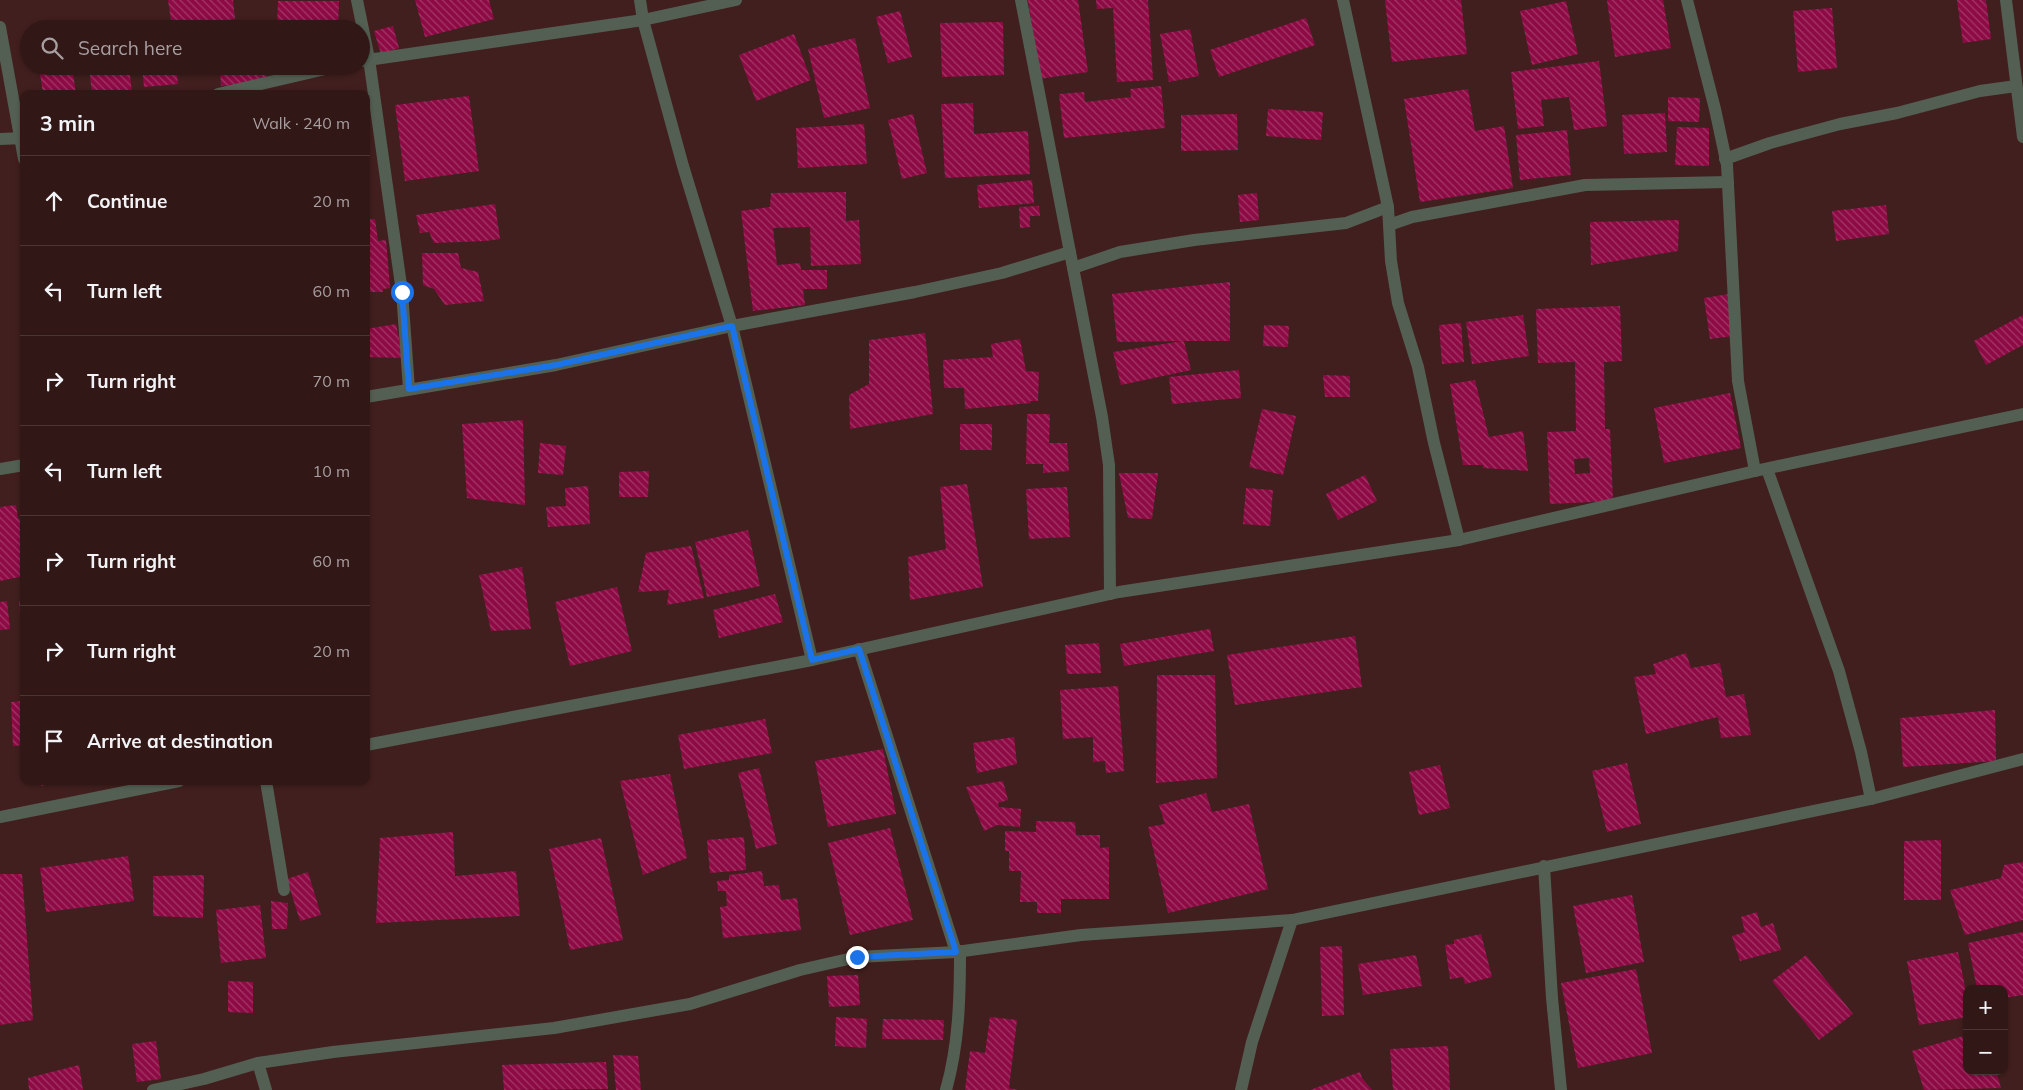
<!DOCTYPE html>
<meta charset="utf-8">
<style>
:root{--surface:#311716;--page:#39201f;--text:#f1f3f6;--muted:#a89fa1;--line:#4c3635}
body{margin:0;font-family:Mulish,sans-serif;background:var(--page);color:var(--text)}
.controls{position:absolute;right:15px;bottom:15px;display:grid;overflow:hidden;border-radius:10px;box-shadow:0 1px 4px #0004}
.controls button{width:45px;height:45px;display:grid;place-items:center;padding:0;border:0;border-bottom:1px solid var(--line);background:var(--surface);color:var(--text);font:25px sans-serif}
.stop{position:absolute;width:15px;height:15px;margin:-11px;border:4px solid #1a73e8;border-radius:50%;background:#fff}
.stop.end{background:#1a73e8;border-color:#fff;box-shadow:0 1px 5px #0008}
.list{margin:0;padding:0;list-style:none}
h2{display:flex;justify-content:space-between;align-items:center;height:65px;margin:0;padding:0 20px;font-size:21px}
h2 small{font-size:16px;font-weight:400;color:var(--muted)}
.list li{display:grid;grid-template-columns:32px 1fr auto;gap:15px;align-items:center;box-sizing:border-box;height:90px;padding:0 20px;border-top:1px solid var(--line)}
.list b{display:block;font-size:19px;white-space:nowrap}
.list em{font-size:16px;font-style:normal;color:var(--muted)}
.icon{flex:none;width:28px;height:28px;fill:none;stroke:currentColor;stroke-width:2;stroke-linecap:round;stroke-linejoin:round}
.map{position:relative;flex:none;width:2023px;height:1090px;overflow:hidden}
.search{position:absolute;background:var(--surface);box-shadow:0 1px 4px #0004;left:20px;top:20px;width:350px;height:55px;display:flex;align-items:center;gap:12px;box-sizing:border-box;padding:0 18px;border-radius:28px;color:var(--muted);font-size:19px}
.panel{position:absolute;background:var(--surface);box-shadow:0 1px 4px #0004;left:20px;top:90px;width:350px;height:695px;border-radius:10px}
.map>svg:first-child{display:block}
.building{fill:url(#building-back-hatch);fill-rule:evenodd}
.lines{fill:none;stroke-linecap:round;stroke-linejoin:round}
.minor{stroke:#535f52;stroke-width:12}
.route{stroke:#1a73e8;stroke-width:6}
</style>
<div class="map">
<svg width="2023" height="1090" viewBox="0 0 2023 1090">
<defs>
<pattern id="building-back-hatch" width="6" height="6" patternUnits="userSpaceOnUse" patternTransform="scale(1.25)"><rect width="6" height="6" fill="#8d0a45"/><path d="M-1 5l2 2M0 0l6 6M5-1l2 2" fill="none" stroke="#a33867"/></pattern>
</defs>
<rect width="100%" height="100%" fill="#411f1e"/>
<g class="building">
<polygon points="168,0 233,0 235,19 172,27"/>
<polygon points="415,0 489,0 494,19 425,37"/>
<polygon points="1028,0 1078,0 1088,72 1039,79"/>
<polygon points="1096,0 1148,0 1153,80 1117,82 1113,8 1097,9"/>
<polygon points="1385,0 1461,0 1467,54 1392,62"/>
<polygon points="1607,0 1663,0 1671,48 1615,57"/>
<polygon points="1957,0 1986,0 1991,39 1963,43"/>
<polygon points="278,1 339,1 338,29 277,29"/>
<polygon points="1566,1 1578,54 1532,65 1520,11"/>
<polygon points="1832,8 1837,68 1798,72 1793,11"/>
<polygon points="900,11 912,57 888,63 876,17"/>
<polygon points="1306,18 1315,45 1219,77 1210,50"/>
<polygon points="1003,22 1004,75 942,77 940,23"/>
<polygon points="393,26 399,48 381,54 374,31"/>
<polygon points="1190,29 1199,76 1169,82 1160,34"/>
<polygon points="794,34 811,80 756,101 739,55"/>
<polygon points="855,38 870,108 824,118 808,49"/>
<polygon points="1599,61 1607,126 1574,130 1569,97 1541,100 1544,126 1518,129 1511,72"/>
<polygon points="39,66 72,66 76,94 43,94"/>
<polygon points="89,66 129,66 132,94 92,94"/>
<polygon points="142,66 176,66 178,84 144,87"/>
<polygon points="220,66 266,66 267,83 221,86"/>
<polygon points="1161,86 1165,128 1064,138 1059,94 1084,92 1085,102 1131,97 1130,89"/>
<polygon points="1468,89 1475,131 1504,126 1513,188 1420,202 1404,99"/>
<polygon points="469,96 479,171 405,181 395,105"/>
<polygon points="1668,97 1700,98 1699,122 1668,121"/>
<polygon points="973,103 974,134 1028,131 1030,174 945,178 941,104"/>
<polygon points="1268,109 1323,112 1321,140 1266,136"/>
<polygon points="1665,113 1667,152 1624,154 1622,115"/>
<polygon points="913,114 927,173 902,179 888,120"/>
<polygon points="1237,114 1238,150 1181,151 1181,115"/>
<polygon points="864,124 867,164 798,168 796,128"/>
<polygon points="1677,127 1709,128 1709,166 1675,165"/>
<polygon points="1567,130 1571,175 1520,180 1516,135"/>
<polygon points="1032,180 1034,203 979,208 977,185"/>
<polygon points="846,192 846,221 859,220 861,264 811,266 810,227 773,228 777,265 800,263 801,270 827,270 827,289 803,289 805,305 753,311 741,211 770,207 771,193"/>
<polygon points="1257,193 1259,220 1240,222 1238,195"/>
<polygon points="495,204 500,239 485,241 434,243 429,232 420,233 416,215"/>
<polygon points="1886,205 1889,234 1836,241 1832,211"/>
<polygon points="1039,206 1040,216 1030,216 1030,227 1020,228 1019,207"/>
<polygon points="366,219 375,219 378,241 386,240 390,288 383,289 383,292 366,292"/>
<polygon points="1679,220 1678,251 1591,265 1590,222"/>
<polygon points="422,253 458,253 461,268 478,272 484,301 445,305 434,289 423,285"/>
<polygon points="1230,282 1230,341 1184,341 1191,370 1121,385 1113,352 1183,341 1117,342 1112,294"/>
<polygon points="1729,294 1734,336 1710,339 1704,298"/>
<path d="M 1620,306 L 1622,361 L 1604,362 L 1605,429 L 1610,429 L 1613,501 L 1550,504 L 1547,432 L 1576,431 L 1575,362 L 1538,363 L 1536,309 ZM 1589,458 L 1590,473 L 1575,474 L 1574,459 Z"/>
<polygon points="1523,315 1529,356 1472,364 1466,322"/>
<polygon points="2023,315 2023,345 1986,365 1974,341"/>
<polygon points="1461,323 1464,362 1442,364 1439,325"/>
<polygon points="396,324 403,358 366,357 366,329"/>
<polygon points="1264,325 1289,326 1288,347 1263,346"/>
<polygon points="925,333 933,414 850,429 849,395 869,384 869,340"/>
<polygon points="1020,339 1026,371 1039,372 1038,401 1030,401 1031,403 965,409 964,388 944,388 943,360 993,357 991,344"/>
<polygon points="1239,370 1241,398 1172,404 1169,377"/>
<polygon points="1323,375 1350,376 1350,397 1325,397"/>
<polygon points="1475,380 1489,437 1523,431 1528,471 1483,468 1483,465 1463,465 1450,384"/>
<polygon points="1730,393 1741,448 1664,463 1654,408"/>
<polygon points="1262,409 1296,416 1283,475 1249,467"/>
<polygon points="1027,414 1050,414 1049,443 1067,443 1069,471 1043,473 1043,464 1026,464"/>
<polygon points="523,420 525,505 467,498 462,424"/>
<rect x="960" y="424" width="32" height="26"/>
<polygon points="540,443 566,446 563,475 538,473"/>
<polygon points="649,471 648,497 619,497 619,472"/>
<polygon points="1119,473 1158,473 1152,519 1128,518"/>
<polygon points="1365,475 1377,501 1338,520 1326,494"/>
<polygon points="967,484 983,587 910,600 908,557 946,549 940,487"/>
<polygon points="588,486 590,524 548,527 546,507 566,506 565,488"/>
<polygon points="1067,487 1070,537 1029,539 1026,489"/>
<polygon points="1246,488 1273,490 1270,526 1243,524"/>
<polygon points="16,505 18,519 24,518 24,576 0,581 0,507"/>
<polygon points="748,530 760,586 707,597 695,542"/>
<polygon points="691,546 704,598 667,605 669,590 638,592 646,553"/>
<polygon points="522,567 531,629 491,631 479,575"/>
<polygon points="617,587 632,651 570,666 555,602"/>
<polygon points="775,594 783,622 719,638 713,610"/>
<polygon points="7,601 10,629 0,630 0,602"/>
<polygon points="19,601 24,601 24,641 22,641"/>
<polygon points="1210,629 1214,651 1124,666 1120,644"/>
<polygon points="1355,636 1362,687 1235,705 1227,655"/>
<polygon points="1099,643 1101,673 1067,674 1065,645"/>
<polygon points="1686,653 1691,668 1720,663 1726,697 1744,694 1751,735 1721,738 1718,717 1646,734 1634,677 1656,674 1653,664"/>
<polygon points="1157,675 1215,675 1217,778 1156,783"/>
<polygon points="1118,686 1124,771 1106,773 1105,761 1093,762 1093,737 1063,739 1060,690"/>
<polygon points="24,701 24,745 13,746 11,702"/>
<polygon points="1995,710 1996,761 1903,767 1900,718"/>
<polygon points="765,719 772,753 684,769 678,735"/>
<polygon points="1014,737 1017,764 977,773 973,743"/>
<polygon points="883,749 896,814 828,827 815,761"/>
<polygon points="1627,763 1641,824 1607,832 1592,771"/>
<polygon points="1440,765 1450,808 1419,815 1409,772"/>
<polygon points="759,768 777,844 756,849 738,773"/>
<polygon points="670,774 687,858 643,875 620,781"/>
<polygon points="40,781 56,781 56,782 41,786"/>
<polygon points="1003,781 1008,800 998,803 999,807 1021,809 1020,827 997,825 984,831 966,787"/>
<polygon points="1206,793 1212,812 1249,804 1268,889 1168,913 1148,827 1165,824 1159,805"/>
<polygon points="1036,821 1075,822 1076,835 1100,835 1100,848 1109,847 1109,899 1061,899 1061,913 1037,913 1037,902 1020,902 1021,871 1009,871 1009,851 1005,851 1005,831 1036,832"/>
<polygon points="890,828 913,920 850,935 828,843"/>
<polygon points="453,832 455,876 516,871 520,916 376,923 380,838"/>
<polygon points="744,837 746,870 710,873 707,840"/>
<polygon points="601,838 623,940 570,950 549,849"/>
<polygon points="1941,840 1941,900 1904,900 1904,841"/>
<polygon points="128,856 134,901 46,912 40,868"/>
<polygon points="2023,862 2023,920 1965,935 1950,890 2001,878 2004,865"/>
<polygon points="762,871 764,886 779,885 781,900 797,898 801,930 723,938 720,907 727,906 726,891 718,891 717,881 729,880 729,875"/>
<polygon points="308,872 321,915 300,921 287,879"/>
<polygon points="0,874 22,874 33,1020 0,1025"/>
<polygon points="204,875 203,918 153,916 153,876"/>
<polygon points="1632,895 1644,962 1586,973 1573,906"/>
<polygon points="271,901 288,903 287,929 272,929"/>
<polygon points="260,905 266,958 221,963 216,910"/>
<polygon points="1757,912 1761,927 1773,923 1781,950 1740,961 1732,936 1745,932 1741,917"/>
<polygon points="2023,932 2023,995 2004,998 2004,989 1977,989 1968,943"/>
<polygon points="1481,934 1492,977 1465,984 1463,977 1450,979 1445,945 1454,944 1454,940"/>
<polygon points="1342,946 1344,1015 1322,1016 1320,947"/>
<polygon points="1958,952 1967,997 1967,1017 1919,1025 1907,961"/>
<polygon points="1416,955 1422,986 1363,995 1358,964"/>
<polygon points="1806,955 1853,1014 1819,1040 1772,981"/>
<polygon points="1636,969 1652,1053 1578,1068 1561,983"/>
<polygon points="858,975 860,1005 829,1007 827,976"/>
<polygon points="228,981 253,982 253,1013 228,1012"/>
<polygon points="836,1017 867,1019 866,1048 835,1046"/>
<polygon points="990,1017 1017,1020 1009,1088 1018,1090 965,1090 970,1051 985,1053"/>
<polygon points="883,1019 944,1020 943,1040 882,1039"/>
<polygon points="1967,1035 1967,1071 1996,1071 2001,1088 1924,1090 1912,1051"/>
<polygon points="156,1041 161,1079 137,1082 132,1044"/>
<polygon points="1448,1046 1450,1090 1393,1090 1390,1049"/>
<polygon points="613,1055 638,1056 641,1090 616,1090"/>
<polygon points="606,1062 608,1089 504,1090 502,1065"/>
<polygon points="79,1065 83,1090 29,1090 28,1078"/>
<polygon points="1360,1072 1362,1078 1372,1090 1310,1090"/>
</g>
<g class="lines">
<g class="minor">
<polyline points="357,0 369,59 402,292 409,389"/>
<polyline points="640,0 643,20 683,166 732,326 812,660"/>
<polyline points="1021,0 1102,417 1109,465 1110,594"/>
<polyline points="1343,0 1388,207 1391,261 1398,303 1418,367 1434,443 1459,540"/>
<polyline points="1687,0 1715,109 1727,165 1738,381 1755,471"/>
<polyline points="2006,0 2023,137"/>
<polyline points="0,27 24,159"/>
<polyline points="361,61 643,20 736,0"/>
<polyline points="218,94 338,66"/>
<polyline points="0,139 24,138"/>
<polyline points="1725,159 1770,143 1840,124 1897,113 1980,91 2016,86"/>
<polyline points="1389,225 1412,217 1585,185 1728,182"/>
<polyline points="1073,268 1120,252 1194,240 1346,223 1388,207"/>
<polyline points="366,397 556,365 732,326 915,292 1002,273 1070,252"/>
<polyline points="0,469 24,465"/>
<polyline points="1767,469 1839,671 1861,752 1871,799"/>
<polyline points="859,649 956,952"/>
<polyline points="366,745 812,660 1119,592 1459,540 1755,471 2023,414"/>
<polyline points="266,781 284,890"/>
<polyline points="0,817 179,781"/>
<polyline points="1544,866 1552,998 1561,1090"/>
<polyline points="258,1063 266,1090"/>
<polyline points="153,1090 204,1079 258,1063 333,1052 554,1028 690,1004 800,970 857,957 956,952 1081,935 1292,920 1871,799 2023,759"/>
<path d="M 946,1090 C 959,1044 960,998 960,951"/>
<polyline points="1241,1090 1252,1042 1292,920"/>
</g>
</g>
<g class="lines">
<polyline class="route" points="402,292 409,389 556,365 732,326 812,660 859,649 956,952 857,957"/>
</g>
</svg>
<div class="controls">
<button>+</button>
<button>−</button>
</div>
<div class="stop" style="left:402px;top:292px"></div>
<div class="stop end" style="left:857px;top:957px"></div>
<div class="search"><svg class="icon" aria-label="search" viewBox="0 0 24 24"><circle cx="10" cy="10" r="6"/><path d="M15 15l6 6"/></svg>Search here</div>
<section class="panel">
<h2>3 min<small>Walk · 240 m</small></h2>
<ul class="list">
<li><svg class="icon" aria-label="ahead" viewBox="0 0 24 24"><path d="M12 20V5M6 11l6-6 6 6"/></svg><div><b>Continue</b></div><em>20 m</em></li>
<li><svg class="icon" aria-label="left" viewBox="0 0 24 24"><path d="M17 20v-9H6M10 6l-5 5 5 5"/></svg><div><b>Turn left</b></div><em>60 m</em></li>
<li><svg class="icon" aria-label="right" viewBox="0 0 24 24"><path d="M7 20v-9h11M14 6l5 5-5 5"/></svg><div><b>Turn right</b></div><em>70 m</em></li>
<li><svg class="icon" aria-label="left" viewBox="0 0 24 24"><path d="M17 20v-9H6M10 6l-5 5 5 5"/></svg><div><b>Turn left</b></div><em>10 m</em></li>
<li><svg class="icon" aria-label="right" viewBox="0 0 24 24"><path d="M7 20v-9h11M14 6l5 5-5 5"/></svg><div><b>Turn right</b></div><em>60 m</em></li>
<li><svg class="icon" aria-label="right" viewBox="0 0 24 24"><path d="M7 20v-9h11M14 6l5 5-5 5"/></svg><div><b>Turn right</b></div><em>20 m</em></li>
<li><svg class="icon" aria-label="arrive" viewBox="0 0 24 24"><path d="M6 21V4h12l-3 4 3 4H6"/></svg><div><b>Arrive at destination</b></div></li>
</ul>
</section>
</div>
